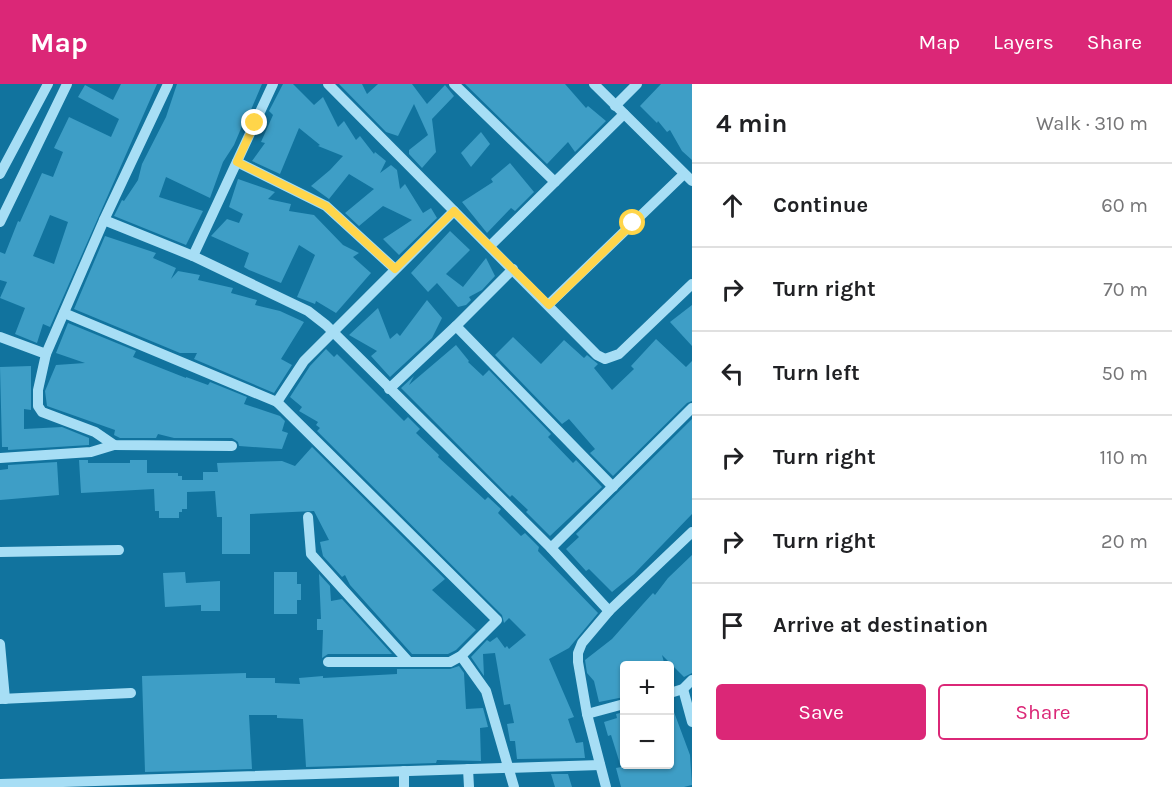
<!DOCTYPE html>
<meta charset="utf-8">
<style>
:root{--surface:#fff;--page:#f2f2f2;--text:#202124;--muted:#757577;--line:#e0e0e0;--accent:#db2777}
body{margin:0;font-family:Karla,sans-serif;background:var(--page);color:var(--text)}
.controls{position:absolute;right:18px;bottom:18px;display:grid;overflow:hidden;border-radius:6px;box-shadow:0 2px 4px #0004}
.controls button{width:54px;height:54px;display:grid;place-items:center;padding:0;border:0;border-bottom:2px solid var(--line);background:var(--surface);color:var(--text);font:30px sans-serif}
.stop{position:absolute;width:18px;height:18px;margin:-14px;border:4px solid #ffd54a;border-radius:50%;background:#fff}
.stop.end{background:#ffd54a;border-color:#fff;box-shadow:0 2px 6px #0008}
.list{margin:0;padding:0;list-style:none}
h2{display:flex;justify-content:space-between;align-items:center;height:78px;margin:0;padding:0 24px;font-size:26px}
h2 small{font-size:20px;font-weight:400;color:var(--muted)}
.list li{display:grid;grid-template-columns:39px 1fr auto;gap:18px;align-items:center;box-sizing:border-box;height:84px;padding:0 24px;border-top:2px solid var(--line)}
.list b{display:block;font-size:22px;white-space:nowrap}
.list em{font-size:20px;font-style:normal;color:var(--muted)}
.actions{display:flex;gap:12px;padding:18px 24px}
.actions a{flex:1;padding:14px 0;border:2px solid var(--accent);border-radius:6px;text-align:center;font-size:21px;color:var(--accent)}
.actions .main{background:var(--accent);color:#fff}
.icon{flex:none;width:33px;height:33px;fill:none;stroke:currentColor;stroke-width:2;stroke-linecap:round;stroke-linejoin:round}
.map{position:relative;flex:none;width:692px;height:703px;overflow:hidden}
header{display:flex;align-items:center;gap:36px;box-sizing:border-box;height:84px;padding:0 30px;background:var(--accent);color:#fff}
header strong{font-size:28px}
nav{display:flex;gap:33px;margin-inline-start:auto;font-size:21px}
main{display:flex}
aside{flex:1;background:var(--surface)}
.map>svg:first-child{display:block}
.building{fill:#3e9ec6;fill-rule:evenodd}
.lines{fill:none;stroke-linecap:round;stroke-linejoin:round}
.minor{stroke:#a7def5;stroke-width:10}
.route{stroke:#ffd54a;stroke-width:8}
</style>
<header>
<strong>Map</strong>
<nav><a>Map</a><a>Layers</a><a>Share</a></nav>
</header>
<main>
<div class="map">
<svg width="692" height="703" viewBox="0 0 692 703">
<rect width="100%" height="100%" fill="#11739e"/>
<g class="building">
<path d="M 121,0 L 157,0 L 50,243 L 43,240 L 37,259 L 15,250 L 25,224 L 0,214 L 7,198 L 0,196 L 0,168 L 5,170 L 18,137 L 20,138 L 42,89 L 53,93 L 63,68 L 54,64 L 69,33 L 111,53 L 119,35 L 78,13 L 85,1 L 113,16 ZM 50,131 L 68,138 L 54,180 L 33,172 Z"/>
<polygon points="177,0 262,0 247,35 245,35 234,61 223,78 210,114 166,93 159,113 203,127 186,161 114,132 122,116 124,117 138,96 142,80 166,33"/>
<polygon points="283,0 293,0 314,21 323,13 338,43 344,37 356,56 360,52 374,70 375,68 386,77 380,89 391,81 397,86 400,105 405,100 423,129 431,124 437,134 399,171 383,155 412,136 383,122 359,142 345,129 374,105 349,90 329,115 311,102 330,86 343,72 318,62 320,61 299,44 280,90 252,77 265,59 261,58 273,31 269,27"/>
<polygon points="339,0 362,0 367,10 378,0 412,0 427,20 445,1 454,12 432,35 436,68 422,84 409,70 409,66 428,51 414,20 398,52 386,48"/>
<polygon points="465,0 565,0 586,24 588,22 606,37 575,68 568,58 547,80"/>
<polygon points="661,0 692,0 692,76 682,67 670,46 667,48 658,37 657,39 640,22"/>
<polygon points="481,48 490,60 471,83 461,69"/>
<polygon points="510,79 534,108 515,127 511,124 487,149 462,118 493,98 491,95"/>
<polygon points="238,95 275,108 268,115 291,120 289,127 314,131 343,161 359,169 353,173 371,189 336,229 316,217 315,220 297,213 315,171 299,161 281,199 249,186 244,183 249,169 211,152 227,135 239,139 243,130 229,123"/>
<polygon points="450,147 470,166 446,190 463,203 486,174 495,192 482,206 469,213 471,216 466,221 458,223 437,199 428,208 411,189"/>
<polygon points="105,152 156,169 153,174 176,184 171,195 178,187 200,191 198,196 233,204 231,209 257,216 255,221 280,227 304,238 281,275 292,281 274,309 194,275 197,269 180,269 74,225"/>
<polygon points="427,216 442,234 432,254 390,293 371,272 377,267 349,251 378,224 390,255 397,249 400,252"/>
<polygon points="692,221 692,262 670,238"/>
<polygon points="68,239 136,267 133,273 186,294 186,293 208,301 210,298 247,313 244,320 280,332 285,337 282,347 288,349 282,365 239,362 238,358 232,354 174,354 158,350 156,354 120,354 114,351 115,346 47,322 45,307 56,281 85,279 56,269"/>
<polygon points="513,253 541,280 564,256 584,274 587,271 598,280 594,284 612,306 634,285 631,282 656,255 686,283 692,277 692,317 687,319 613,392 590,369 595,365 569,335 562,340 495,271"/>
<polygon points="456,261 469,277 468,278 483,292 489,286 551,350 548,353 573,379 576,376 602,403 550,452 526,428 528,426 512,411 510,413 401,304 414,292 409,301"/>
<polygon points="326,265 334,273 337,270 404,337 408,333 420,345 416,349 439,371 438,373 485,416 488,413 501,425 498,429 521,452 525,449 539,463 538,467 598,529 569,564 549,575 574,633 568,635 576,659 583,658 585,674 517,675 515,657 510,657 507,640 514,639 510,620 504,621 495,569 483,570 484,592 471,573 487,556 490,558 497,553 505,564 507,562 509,565 526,551 509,534 504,539 502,531 317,347 320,344 316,341 318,338 299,327 302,323 290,313 310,282"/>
<polygon points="31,282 31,326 24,325 24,345 62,343 89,354 89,361 8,366 8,363 2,363 0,283"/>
<polygon points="692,335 692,430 634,490 612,508 589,485 586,487 566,465 579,453 576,450"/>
<polygon points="312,363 445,495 432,506 476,546 456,566 448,570 412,570 350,501 345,491 342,493 323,472 320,458 329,456 314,427 250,430 250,470 222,470 222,433 217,433 215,407 187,408 187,425 182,425 182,428 179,428 179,434 159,434 159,427 155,427 154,405 81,409 79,376 88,376 88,379 130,379 130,376 147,376 147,389 178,389 178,392 182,392 182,396 203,396 203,388 218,388 217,379 282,377 295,382"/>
<polygon points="57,378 59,411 0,416 0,386 8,385 8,381"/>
<polygon points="692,471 692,589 684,593 662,571 665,582 624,582 624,613 599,618 594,597 587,589 585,576 612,555 643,520 653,509 655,511 668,494"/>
<polygon points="185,488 186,499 220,497 220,527 201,527 201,521 165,523 163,489"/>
<polygon points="274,488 297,488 297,500 301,500 301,516 297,516 297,530 274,530"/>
<polygon points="319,490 330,502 331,517 342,515 392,570 328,570 322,574 323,546 317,546 317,535 321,535"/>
<polygon points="459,582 464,589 466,625 483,624 487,639 488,643 480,644 481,677 437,676 436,679 306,683 303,635 277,634 277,631 249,631 252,685 145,688 142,592 246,589 246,594 275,594 275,599 300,600 299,594 323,592 323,594 397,590 397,585 450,585"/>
<polygon points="669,620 671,620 690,671 692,701 684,703 621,703 616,684 621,683 611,651 608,652 604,638 617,634 616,630 624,628 624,682 669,681"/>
<polygon points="551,690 568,690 572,703 555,703"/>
</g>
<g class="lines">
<g class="minor">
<polyline points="168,0 104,136 46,270 38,306 38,322 42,328 95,348 114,361 232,362"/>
<polyline points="328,0 597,271 605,275 619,270 692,200"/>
<polyline points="454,0 555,98"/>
<polyline points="594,0 692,97"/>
<polyline points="615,22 637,0"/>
<polyline points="237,78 326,122 395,185"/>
<polyline points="0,90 48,0"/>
<polyline points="104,136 193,172 308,227 326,241 551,464 609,527"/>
<polyline points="0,138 67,0"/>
<polyline points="490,162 624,30"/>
<polyline points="193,172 273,0"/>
<polyline points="548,221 684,90"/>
<polyline points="64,229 277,318 497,536 461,572 450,578 328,578"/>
<polyline points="456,242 613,403"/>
<polyline points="0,253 46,270"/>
<polyline points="389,305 456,242 513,185"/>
<polyline points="277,318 304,277 454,127"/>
<polyline points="0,374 91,368 114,361"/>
<polyline points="308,433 311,470 409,578"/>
<polyline points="551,464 692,324"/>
<polyline points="0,468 119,466"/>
<polyline points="0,560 5,615"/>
<polyline points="461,572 486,607 514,703"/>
<polyline points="683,605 692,638"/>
<polyline points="670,609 683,605 692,596"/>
<polyline points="0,615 131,609"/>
<polyline points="587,630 624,620"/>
<polyline points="468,685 469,703"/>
<polyline points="404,687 404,703"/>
<polyline points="0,700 600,681"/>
<polyline points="606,703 587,630 578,578 578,569 582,559 609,527 692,448"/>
</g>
</g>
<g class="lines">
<polyline class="route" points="255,39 237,78 326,122 395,185 454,127 549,221 633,139"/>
</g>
</svg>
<div class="controls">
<button>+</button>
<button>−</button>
</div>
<div class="stop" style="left:633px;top:139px"></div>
<div class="stop end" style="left:255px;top:39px"></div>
</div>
<aside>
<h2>4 min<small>Walk · 310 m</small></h2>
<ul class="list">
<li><svg class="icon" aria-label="ahead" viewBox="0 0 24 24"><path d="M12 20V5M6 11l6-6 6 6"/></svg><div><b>Continue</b></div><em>60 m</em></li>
<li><svg class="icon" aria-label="right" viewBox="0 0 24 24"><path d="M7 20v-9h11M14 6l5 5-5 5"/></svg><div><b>Turn right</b></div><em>70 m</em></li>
<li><svg class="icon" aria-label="left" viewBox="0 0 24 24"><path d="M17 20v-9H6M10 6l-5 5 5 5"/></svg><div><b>Turn left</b></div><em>50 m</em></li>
<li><svg class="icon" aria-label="right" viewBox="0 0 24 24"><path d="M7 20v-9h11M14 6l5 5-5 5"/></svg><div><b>Turn right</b></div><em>110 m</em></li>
<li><svg class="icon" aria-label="right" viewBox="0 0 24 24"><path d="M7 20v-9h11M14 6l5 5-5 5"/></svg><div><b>Turn right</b></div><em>20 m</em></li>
<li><svg class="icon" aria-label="arrive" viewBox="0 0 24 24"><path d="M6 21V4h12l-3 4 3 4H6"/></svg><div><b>Arrive at destination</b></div></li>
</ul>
<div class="actions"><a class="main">Save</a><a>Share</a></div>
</aside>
</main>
